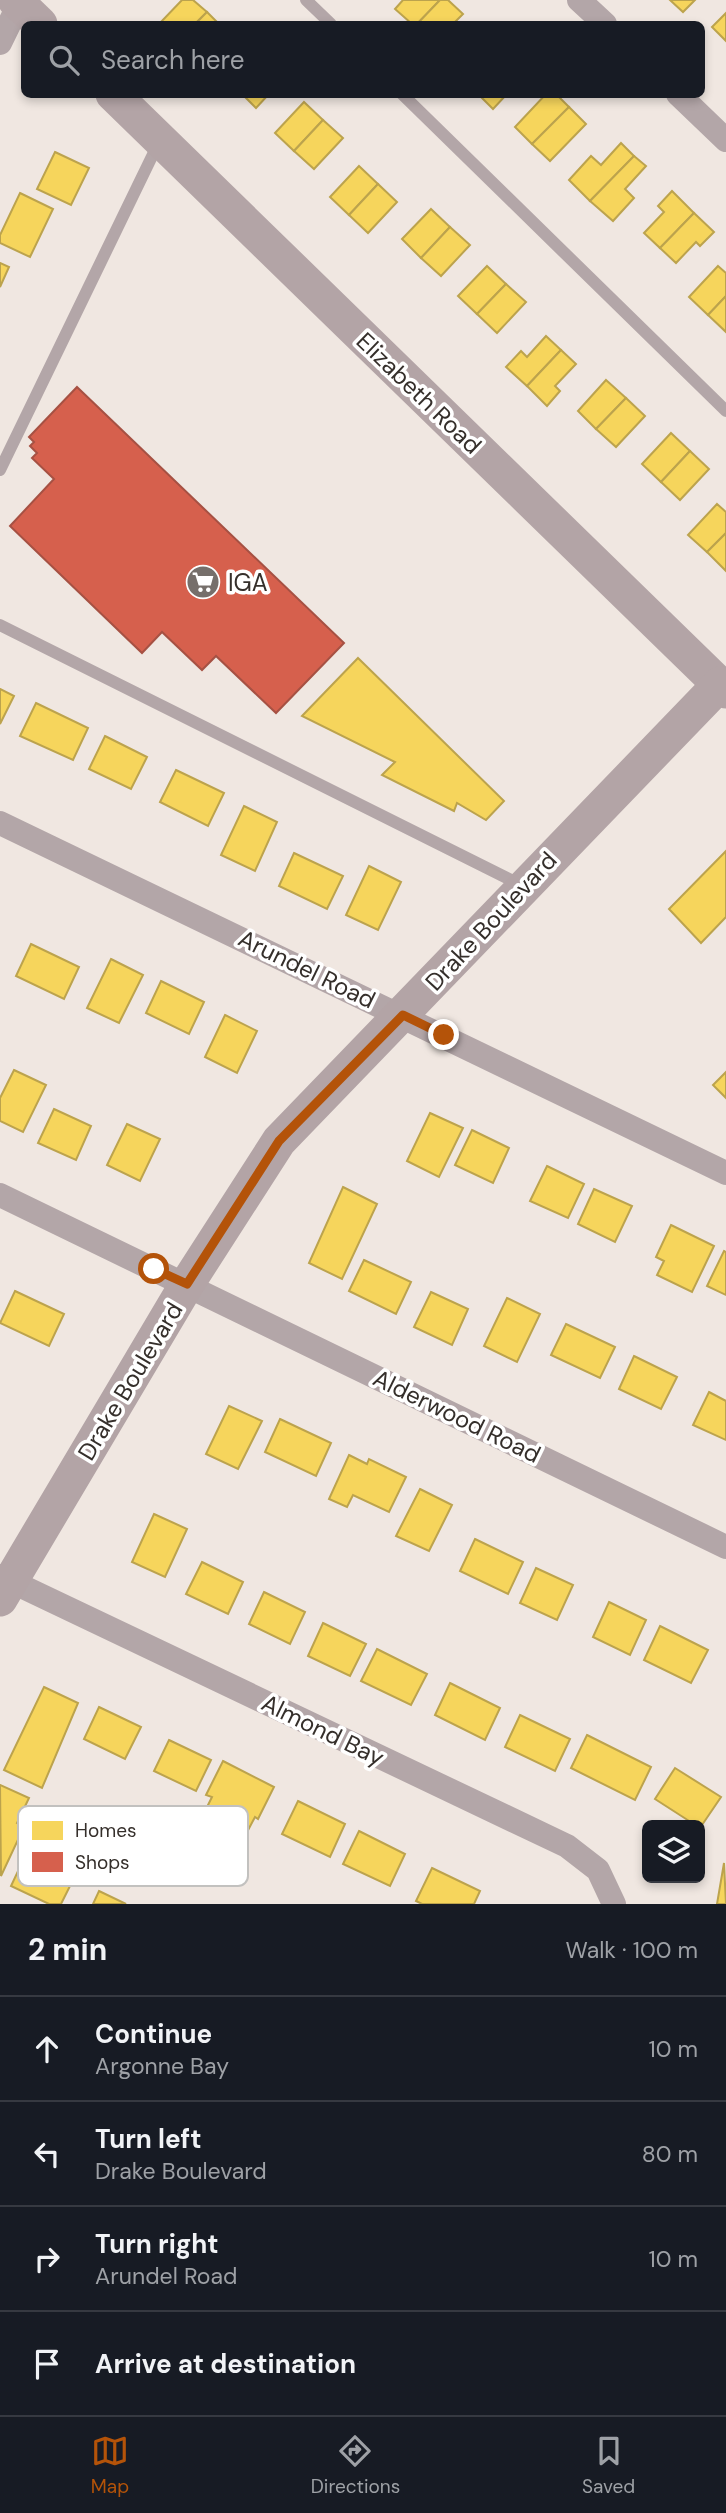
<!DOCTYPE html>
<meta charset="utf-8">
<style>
:root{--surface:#171b24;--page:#20242c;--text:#f1f3f6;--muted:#9ea1a6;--line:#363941;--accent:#b45309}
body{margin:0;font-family:"DM Sans",sans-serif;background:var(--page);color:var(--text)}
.controls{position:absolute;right:21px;bottom:21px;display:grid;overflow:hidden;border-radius:10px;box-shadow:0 4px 10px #0003}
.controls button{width:63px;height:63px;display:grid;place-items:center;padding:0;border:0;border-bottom:2px solid var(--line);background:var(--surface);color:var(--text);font:35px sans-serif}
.stop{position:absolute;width:21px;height:21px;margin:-16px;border:5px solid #b45309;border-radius:50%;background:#fff}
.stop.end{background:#b45309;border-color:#fff;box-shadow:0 2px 7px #0008}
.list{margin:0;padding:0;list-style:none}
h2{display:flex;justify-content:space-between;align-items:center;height:91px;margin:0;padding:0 28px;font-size:30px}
h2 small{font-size:23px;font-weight:400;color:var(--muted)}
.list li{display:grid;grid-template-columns:46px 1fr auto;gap:21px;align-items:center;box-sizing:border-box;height:105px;padding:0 28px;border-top:2px solid var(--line)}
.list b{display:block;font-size:26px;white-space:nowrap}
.list p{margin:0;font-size:23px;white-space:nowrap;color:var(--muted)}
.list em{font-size:23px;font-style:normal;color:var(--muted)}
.icon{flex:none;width:38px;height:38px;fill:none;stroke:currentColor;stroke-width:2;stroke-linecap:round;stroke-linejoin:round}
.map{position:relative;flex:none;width:726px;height:1904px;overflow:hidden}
.search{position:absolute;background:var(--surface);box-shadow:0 4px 10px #0003;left:21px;right:21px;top:21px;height:77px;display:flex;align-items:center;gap:18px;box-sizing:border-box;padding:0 24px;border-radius:10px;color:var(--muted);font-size:26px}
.sheet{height:511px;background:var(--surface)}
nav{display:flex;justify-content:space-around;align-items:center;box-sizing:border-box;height:98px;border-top:2px solid var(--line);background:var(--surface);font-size:19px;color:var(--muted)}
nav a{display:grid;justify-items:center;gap:4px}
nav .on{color:var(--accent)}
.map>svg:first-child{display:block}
.homes{fill:#f6d55c;stroke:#bca34d;stroke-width:2}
.shops{fill:#d6604d;stroke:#a65143;stroke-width:2}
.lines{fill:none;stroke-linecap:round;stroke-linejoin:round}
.lane{stroke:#b3a6a8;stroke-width:12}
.street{stroke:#b3a6a8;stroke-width:24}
.secondary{stroke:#b3a4a6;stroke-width:35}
.route{stroke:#b45309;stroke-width:9}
.labels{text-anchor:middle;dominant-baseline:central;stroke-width:7;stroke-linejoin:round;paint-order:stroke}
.street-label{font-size:24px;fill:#352f2b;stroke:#fff}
.poi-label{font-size:24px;fill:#352f2b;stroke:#fff;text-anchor:start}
.key{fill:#fff;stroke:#c2c1bf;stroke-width:2}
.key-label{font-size:19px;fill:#352f2b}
</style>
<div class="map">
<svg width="726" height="1904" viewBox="0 0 726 1904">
<rect width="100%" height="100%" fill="#f0e7e1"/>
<g class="homes">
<polygon points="182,0 193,0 207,12 195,24 159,24"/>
<polygon points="403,0 440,0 417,24 412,24 395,9"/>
<polygon points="440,0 448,0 463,14 453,24 417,24"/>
<polygon points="670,0 695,0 683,12"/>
<polygon points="207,12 219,24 195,24"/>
<polygon points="726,13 726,41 712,27"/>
<polygon points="242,94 269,94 256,108"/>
<polygon points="478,94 507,94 493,109"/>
<polygon points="546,94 556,94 569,107 532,144 515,127"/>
<polygon points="304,102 323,120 294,151 275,133"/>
<polygon points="569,107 586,124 550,161 532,144"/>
<polygon points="323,120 343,138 314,169 294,151"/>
<polygon points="621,143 634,156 590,201 569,180 591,156 601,165"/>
<polygon points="55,152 89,168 71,205 37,189"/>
<polygon points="634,156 646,166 625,189 634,198 613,221 590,201"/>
<polygon points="359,166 378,184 349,215 330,197"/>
<polygon points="378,184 397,202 368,233 349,215"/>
<polygon points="672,191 694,213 660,248 644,233 664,212 658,206"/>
<polygon points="20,193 53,209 30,257 0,243 0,235"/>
<polygon points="431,209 450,227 421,258 402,239"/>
<polygon points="694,213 714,232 700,246 696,242 676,263 660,248"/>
<polygon points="450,227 470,245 441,276 421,258"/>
<polygon points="0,263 9,267 0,287"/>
<polygon points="487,266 506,284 477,314 458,296"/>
<polygon points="718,266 726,273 726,296 708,315 689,297"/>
<polygon points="506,284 526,302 497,333 477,314"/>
<polygon points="726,296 726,332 708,315"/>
<polygon points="546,336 561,350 527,386 506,367 521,351 527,357"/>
<polygon points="561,350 576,364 555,386 560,391 547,406 527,386"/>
<polygon points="606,380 626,398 596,429 578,411"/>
<polygon points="626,398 645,416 616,447 596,429"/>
<polygon points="671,433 690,451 661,482 642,464"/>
<polygon points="690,451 709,469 680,500 661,482"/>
<polygon points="717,504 726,512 726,533 707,552 688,535"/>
<polygon points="726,533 726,571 707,552"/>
<polygon points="358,658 504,801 486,820 457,803 454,811 382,775 395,762 302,716"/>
<polygon points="0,689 14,696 0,724"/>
<polygon points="36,703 88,728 73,760 20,736"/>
<polygon points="105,736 147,757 131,789 89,769"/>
<polygon points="176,770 224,793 208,826 160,802"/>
<polygon points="244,806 277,822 255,871 221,855"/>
<polygon points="726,851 726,917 701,943 669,909"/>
<polygon points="294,853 343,876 327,909 279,886"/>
<polygon points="369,866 401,882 378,930 346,915"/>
<polygon points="31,944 79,967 64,999 16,976"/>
<polygon points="111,959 143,975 119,1023 87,1008"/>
<polygon points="161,981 204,1002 189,1034 146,1013"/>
<polygon points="225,1015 257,1031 237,1073 205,1057"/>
<polygon points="14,1070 46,1085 23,1132 0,1121 0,1098"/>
<polygon points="726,1072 726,1098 713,1085"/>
<polygon points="54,1109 91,1126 76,1160 38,1143"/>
<polygon points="430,1113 463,1128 439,1177 407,1161"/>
<polygon points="127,1124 160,1139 140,1181 107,1165"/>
<polygon points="472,1130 509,1148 493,1183 455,1165"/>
<polygon points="547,1166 584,1184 568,1218 530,1201"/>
<polygon points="343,1187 377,1204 342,1279 309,1263"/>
<polygon points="594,1189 632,1206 615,1242 578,1224"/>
<polygon points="671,1225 714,1246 692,1292 657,1275 664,1261 656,1257"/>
<polygon points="724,1251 726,1252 726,1295 707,1286"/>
<polygon points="364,1260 411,1282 396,1314 349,1291"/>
<polygon points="15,1291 64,1314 49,1346 0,1323"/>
<polygon points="431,1292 468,1309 452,1345 414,1327"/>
<polygon points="507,1298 540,1314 517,1362 484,1346"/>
<polygon points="566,1324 615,1347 600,1378 551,1355"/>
<polygon points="634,1356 677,1377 661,1409 619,1389"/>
<polygon points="709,1392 726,1401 726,1440 693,1425"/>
<polygon points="229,1406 262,1421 238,1469 206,1454"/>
<polygon points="280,1419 331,1443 316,1476 265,1452"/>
<polygon points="349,1455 367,1464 369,1459 406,1477 389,1512 353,1495 347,1507 329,1499"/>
<polygon points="420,1489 452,1505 429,1551 396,1536"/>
<polygon points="154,1514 187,1529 165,1577 132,1562"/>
<polygon points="475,1539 523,1562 508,1594 460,1571"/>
<polygon points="202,1562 243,1582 228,1614 186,1594"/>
<polygon points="536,1568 573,1585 557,1620 520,1603"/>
<polygon points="264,1592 305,1612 290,1644 249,1624"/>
<polygon points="609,1602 646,1620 630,1655 593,1637"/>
<polygon points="323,1623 366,1644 350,1676 308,1656"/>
<polygon points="660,1626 708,1650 691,1683 644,1660"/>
<polygon points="377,1649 427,1674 411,1705 361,1681"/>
<polygon points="450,1683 500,1708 485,1740 435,1715"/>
<polygon points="44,1687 78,1703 42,1788 4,1770"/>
<polygon points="99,1707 141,1727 125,1759 84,1739"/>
<polygon points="520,1715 570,1739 555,1771 505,1747"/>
<polygon points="587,1735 651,1767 635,1800 571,1768"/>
<polygon points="169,1740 211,1760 196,1791 154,1771"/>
<polygon points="223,1761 274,1787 258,1819 255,1817 245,1836 203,1815 212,1797 206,1795"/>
<polygon points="675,1768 721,1797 700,1828 655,1799"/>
<polygon points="0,1785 29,1798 17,1823 24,1827 1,1876"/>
<polygon points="298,1801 345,1824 330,1857 282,1834"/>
<polygon points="359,1831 405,1854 390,1886 343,1864"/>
<polygon points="26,1854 75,1876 61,1904 49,1904 11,1886"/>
<polygon points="724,1863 726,1904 717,1904"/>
<polygon points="432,1868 480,1891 474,1904 422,1904 416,1901"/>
<polygon points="99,1891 126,1904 93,1904"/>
</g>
<polygon class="shops" points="77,387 344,643 276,713 216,656 202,670 162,632 142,653 10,526 54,479 32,458 37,453 30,446 34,442 29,437"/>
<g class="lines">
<g class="lane">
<polyline points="306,0 331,24"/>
<polyline points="402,94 726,411"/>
<polyline points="0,470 158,144"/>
<polyline points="0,625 523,886"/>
</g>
<g class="street">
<polyline points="579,0 605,24"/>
<polyline points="0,43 19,4"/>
<polyline points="678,94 726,140"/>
<polyline points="0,823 726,1173"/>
<polyline points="0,1195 726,1547"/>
<polyline points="0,1576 567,1846 598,1870 614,1904"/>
</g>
<g class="secondary">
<polyline points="15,0 40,24"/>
<polyline points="113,94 726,691"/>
<polyline points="0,1599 187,1284 279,1141 720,684"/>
</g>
</g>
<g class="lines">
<polyline class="route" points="154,1269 187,1284 279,1141 403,1015 444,1035"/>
</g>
<defs>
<symbol id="supermarket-disc" viewBox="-11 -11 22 22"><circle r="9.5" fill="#766f6b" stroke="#fff"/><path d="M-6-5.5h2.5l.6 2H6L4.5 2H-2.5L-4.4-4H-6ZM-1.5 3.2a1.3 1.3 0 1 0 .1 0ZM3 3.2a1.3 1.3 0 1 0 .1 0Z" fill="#fff"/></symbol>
</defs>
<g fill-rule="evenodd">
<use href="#supermarket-disc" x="184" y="563" width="38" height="38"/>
</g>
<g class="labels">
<g class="street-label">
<text transform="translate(419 393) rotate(44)">Elizabeth Road</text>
<text transform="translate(491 921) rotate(-47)">Drake Boulevard</text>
<text transform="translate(307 969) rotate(26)">Arundel Road</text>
<text transform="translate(130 1381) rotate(-59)">Drake Boulevard</text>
<text transform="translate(457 1416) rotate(26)">Alderwood Road</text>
<text transform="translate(323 1730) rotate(26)">Almond Bay</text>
</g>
<g class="poi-label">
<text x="228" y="582">IGA</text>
</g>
</g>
<rect x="18" y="1806" width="230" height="80" rx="10" class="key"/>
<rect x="32" y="1821" width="31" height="19" fill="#f6d55c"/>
<rect x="32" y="1852" width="31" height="20" fill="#d6604d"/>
<g class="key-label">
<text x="75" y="1837">Homes</text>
<text x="75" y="1869">Shops</text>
</g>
</svg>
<div class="controls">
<button><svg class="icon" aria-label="layers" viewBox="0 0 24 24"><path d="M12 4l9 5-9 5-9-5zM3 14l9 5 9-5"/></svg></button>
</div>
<div class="stop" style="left:154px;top:1269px"></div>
<div class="stop end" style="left:444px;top:1035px"></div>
<div class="search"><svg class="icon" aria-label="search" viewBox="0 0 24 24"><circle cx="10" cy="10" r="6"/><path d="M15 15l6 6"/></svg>Search here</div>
</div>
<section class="sheet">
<h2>2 min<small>Walk · 100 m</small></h2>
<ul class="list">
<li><svg class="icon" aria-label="ahead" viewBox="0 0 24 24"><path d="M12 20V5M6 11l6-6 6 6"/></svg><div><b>Continue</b><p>Argonne Bay</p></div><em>10 m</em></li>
<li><svg class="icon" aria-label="left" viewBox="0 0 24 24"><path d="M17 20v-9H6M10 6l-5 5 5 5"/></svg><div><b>Turn left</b><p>Drake Boulevard</p></div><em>80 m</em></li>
<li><svg class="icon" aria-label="right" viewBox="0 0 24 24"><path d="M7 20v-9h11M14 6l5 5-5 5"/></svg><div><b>Turn right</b><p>Arundel Road</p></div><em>10 m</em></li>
<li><svg class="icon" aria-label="arrive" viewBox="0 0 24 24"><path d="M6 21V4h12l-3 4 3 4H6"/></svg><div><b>Arrive at destination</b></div></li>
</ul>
</section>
<nav>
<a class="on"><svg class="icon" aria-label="map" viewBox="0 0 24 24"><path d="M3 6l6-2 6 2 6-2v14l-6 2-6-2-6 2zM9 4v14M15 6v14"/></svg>Map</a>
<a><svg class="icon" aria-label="directions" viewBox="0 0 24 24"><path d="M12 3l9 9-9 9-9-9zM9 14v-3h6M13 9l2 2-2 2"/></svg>Directions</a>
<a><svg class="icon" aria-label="saved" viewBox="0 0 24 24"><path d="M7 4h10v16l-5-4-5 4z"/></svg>Saved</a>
</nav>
